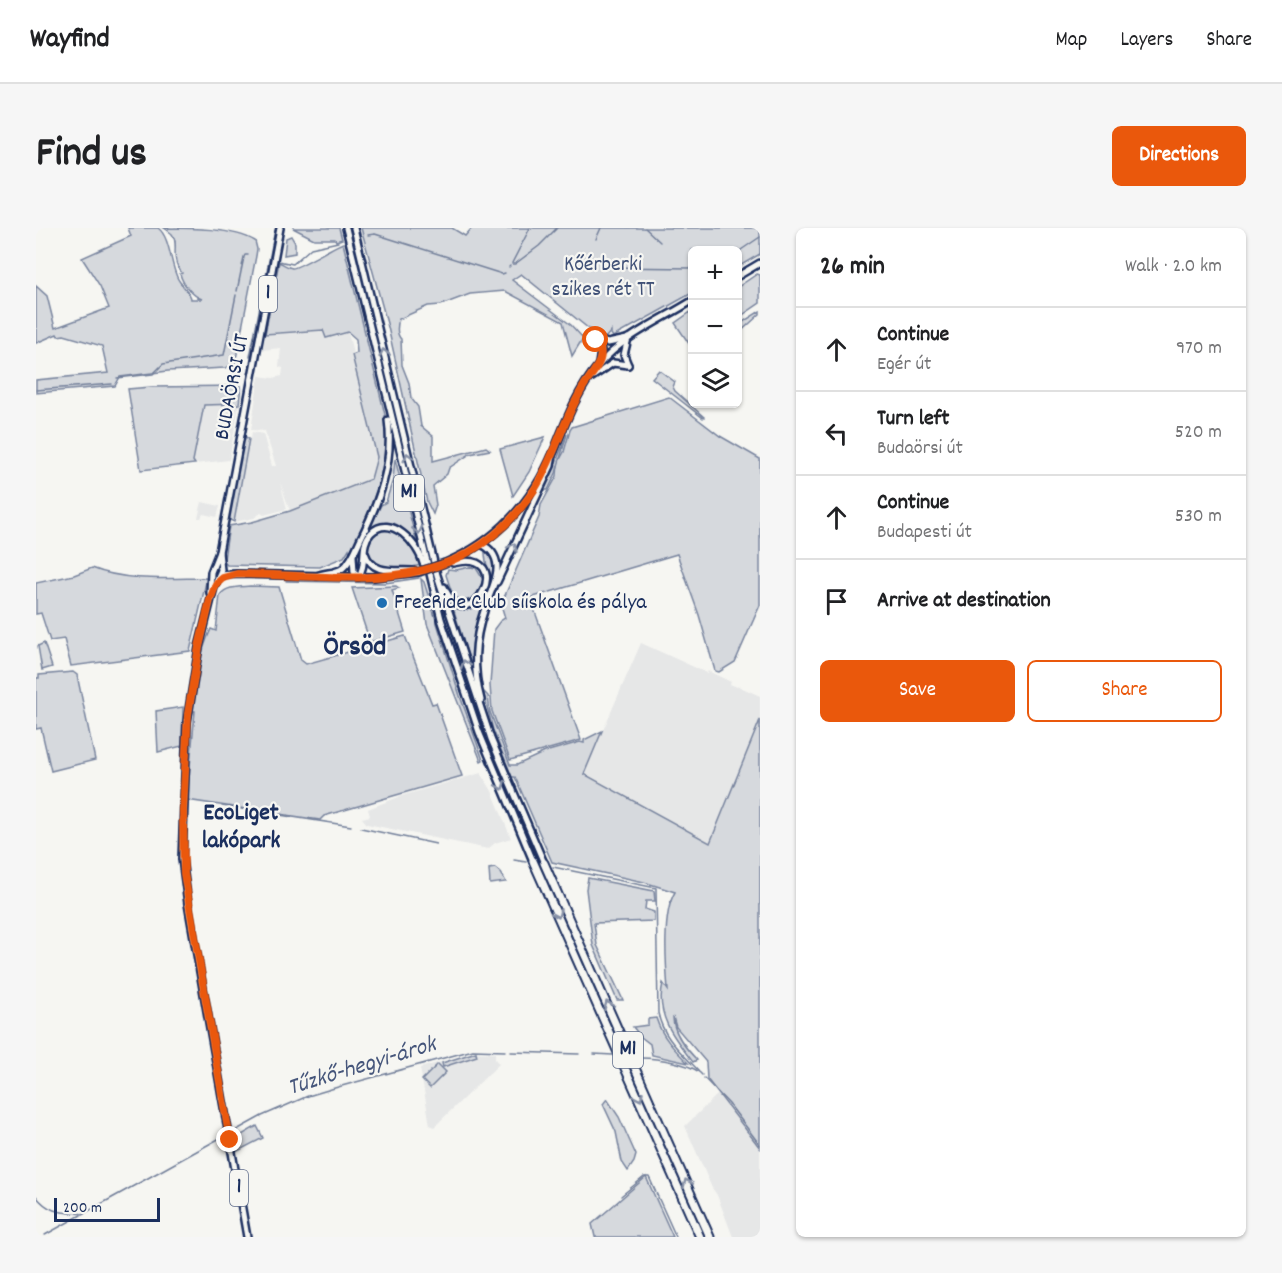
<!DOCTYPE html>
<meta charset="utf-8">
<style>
:root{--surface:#fff;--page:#f6f6f6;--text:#202124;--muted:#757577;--line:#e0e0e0;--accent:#ea580c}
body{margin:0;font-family:Dekko,sans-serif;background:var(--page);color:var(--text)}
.controls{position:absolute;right:18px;top:18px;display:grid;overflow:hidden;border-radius:9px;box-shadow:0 2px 4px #0004}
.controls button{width:54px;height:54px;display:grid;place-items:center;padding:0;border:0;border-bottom:2px solid var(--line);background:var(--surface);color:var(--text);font:30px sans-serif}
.scale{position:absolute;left:18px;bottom:15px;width:106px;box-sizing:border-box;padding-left:6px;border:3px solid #1b2f5e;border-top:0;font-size:16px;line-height:21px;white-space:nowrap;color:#1b2f5e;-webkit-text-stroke:4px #f6f6f2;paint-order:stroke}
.stop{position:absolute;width:18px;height:18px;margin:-14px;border:4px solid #ea580c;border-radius:50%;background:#fff}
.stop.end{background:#ea580c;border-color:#fff;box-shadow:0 2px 6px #0008}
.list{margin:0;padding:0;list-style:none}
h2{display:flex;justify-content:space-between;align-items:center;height:78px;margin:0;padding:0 24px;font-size:26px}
h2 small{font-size:20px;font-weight:400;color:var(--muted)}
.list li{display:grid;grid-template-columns:39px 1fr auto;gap:18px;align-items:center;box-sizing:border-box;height:84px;padding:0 24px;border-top:2px solid var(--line)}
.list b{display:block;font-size:22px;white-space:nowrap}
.list p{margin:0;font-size:20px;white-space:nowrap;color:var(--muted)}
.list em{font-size:20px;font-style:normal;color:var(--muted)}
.actions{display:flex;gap:12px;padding:18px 24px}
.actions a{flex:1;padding:14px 0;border:2px solid var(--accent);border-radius:9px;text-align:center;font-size:21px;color:var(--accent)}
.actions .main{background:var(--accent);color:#fff}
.icon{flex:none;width:33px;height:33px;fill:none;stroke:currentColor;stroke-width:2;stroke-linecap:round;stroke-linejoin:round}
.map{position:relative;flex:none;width:724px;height:1009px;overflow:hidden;border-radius:9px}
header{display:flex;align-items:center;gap:36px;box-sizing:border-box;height:84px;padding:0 30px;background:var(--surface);border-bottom:2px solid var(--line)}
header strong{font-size:28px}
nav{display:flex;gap:33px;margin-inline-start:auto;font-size:21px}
.intro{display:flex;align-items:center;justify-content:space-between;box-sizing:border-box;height:144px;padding:0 36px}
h1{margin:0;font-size:42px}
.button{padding:15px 27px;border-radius:9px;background:var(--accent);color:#fff;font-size:21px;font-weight:700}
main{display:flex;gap:36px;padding:0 36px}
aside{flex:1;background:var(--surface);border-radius:9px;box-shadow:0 2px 4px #0004}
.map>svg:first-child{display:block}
.built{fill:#e6e7e7}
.green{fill:#d6d9dd;stroke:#78849e;stroke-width:1.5}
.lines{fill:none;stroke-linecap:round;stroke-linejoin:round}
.stream{stroke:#717e99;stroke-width:1.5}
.major-casing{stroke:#1b2f5e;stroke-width:10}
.highway-casing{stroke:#1b2f5e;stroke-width:11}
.major{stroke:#f6f6f2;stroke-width:5}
.highway{stroke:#f6f6f2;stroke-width:7}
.major-bridge-casing{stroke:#1b2f5e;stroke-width:10;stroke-linecap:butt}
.major-bridge{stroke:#f6f6f2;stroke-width:5}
.oneway{stroke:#8892a8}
.route{stroke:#ea580c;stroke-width:8}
.poi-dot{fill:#1f6fb2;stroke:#f6f6f2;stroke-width:2}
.labels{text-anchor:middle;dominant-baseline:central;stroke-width:4.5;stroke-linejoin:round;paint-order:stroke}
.shield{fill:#f6f6f2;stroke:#5d6b8a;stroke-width:1.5}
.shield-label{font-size:21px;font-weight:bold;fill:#1b2f5e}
.park-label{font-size:22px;fill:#405177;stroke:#f6f6f2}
.street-label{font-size:22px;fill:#1b2f5e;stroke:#f6f6f2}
.poi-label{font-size:22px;fill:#1b2f5e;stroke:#f6f6f2;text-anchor:start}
.neighbourhood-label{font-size:24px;font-weight:bold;fill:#1b2f5e;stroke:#f6f6f2}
.water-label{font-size:24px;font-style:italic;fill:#46567b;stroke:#f6f6f2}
.district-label{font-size:28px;font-weight:bold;fill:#1b2f5e;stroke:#f6f6f2}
</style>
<header>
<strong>Wayfind</strong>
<nav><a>Map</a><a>Layers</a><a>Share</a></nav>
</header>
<div class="intro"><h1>Find us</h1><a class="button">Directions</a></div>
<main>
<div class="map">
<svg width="724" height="1009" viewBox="0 0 724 1009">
<rect width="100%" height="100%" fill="#f6f6f2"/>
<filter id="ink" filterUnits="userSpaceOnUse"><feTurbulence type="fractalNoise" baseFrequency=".0167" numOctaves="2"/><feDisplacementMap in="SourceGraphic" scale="12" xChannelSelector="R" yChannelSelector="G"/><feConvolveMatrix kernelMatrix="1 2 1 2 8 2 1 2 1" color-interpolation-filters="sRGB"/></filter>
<g filter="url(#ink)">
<g class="built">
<polygon points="288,102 290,110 312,104 341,229 335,251 254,283 244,254 251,281 228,287 225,285 218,290 198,294 213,211 215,210 216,204 227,206 236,238 240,238 229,203 215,202 223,148 237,150 246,148 247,140 243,139 245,120 226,122 229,106"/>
<polygon points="203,176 193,232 159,236 157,233 168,177"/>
<polygon points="166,274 184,278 181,289 167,286 165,290 162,290"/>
<polygon points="605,415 671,445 672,443 693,453 695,454 694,456 701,459 702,458 724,468 724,492 674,615 548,546"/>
<polygon points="445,545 456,563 475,610 459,615 452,621 331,596 326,590 334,588 332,581 368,567"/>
<polygon points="439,824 459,825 459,831 463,836 398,899 394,897 384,840"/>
<polygon points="682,866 724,920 724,1009 697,1009 681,967 676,960 649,898"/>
</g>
<g class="green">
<path d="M 92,0 L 122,0 C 134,9 134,34 141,49 C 144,57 155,64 155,71 L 166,71 C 157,68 147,57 144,46 L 146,45 C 133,30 144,16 136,6 C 134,4 131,2 128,0 C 152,0 198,0 219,13 L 221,21 L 220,28 L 199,136 L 189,140 L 132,143 L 84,149 L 79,158 L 0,165 L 0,152 L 72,145 L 66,118 L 28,107 L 22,108 L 21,106 L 0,115 L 0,58 L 11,68 L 19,100 L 73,80 L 64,58 L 46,30 L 95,8 Z"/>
<polygon points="257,0 303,0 306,11 300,13 299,11 278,11"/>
<path d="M 325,0 L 416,0 L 429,8 L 436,0 L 724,0 L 724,26 L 702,39 L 702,22 L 656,22 L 656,65 L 577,109 L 575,106 L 575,103 L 570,109 L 563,109 L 485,46 L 476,52 L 535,97 L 547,110 L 536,128 L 527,94 L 469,63 L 434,66 L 405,77 L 392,78 L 363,91 C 361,98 360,106 365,111 L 366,137 L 373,155 L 375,170 L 382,179 L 385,198 L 397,208 L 397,233 L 450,219 L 454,222 L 434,226 L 413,240 L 411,246 L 397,258 L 400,277 L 397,286 L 391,274 L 352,99 Z"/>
<polygon points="255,8 259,15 259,25 248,27 250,10"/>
<path d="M 307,15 L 352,199 C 350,245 334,284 314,325 L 313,321 L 308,329 L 284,339 L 191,337 L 188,334 L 188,331 L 193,298 L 216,294 L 254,283 L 335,251 L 341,229 L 316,127 L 321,125 L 320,111 L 312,104 L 290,110 L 287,102 L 229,106 L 243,34 C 247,36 252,39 256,40 C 261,41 298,18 307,15 Z"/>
<polygon points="721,46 724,47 724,75 702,90 702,59"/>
<polygon points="656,83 656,120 639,95"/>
<polygon points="724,83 724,86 702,106 702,97"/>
<polygon points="623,142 639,154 637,159 639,163 668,189 667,190 616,150"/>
<polygon points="205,158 203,176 168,177 157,233 159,236 105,242 92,161 115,159"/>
<polygon points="633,169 684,208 724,231 724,377 699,434 683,444 679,443 663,387 641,326 494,370 545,512 474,532 456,483 454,457 458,401 464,393 469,390 466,380 467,372 503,289 505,277 521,248 522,235 528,224 534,202 536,199"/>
<polygon points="531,206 520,245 512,262 508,262 506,261 517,242"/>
<polygon points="208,208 213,211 198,294 194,292 193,287"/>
<polygon points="509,209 493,244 477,268 464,221"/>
<path d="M 359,231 L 382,319 C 376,313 369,305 362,300 C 357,297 353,297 348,297 C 326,297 325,325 323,341 L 321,343 C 314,321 336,297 345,277 L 350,274 L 357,251 Z"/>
<path d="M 353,301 C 369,306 381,323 385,337 C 364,342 341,346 330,324 L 334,308 L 343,302 Z"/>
<path d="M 449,321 L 458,332 L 459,343 L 444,386 L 437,416 L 436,441 L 415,373 C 436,382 455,375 453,349 C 452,340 448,329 449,321 Z"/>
<path d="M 434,339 L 440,340 L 448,353 L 444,365 C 433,373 429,375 417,368 L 410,347 L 412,341 L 420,342 Z"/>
<path d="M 56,340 C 90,354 135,350 171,350 L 154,423 L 35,438 L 28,411 L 14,413 L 5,385 L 0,386 L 0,355 L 38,347 Z"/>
<polygon points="385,351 388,354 424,468 447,532 445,533 391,396"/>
<path d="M 214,358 L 243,359 L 265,432 L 270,436 L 369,408 L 396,476 L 400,475 L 426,548 L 288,588 L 284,592 L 151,572 L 159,483 L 157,483 L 154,498 L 153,497 C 158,465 161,431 175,401 L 180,403 L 184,367 C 191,358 203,359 214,358 Z"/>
<polygon points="360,358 363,360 356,362 369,404 334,414 316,360"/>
<polygon points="8,415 16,439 6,442 2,418"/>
<polygon points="37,444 41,447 59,532 15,543 5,500 0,501 0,450 3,450 3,447"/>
<path d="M 447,463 L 452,468 L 454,484 L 474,537 L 481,537 L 509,524 L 544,514 L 548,515 L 548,512 L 566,503 L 548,546 L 674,615 L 724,492 L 724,920 L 671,851 L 670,834 L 640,799 L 637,789 C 637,804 650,821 661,832 L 657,834 C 638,810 619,787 627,755 L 632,762 C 630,737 626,685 639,664 L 608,654 L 516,634 L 479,549 L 476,549 L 457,502 Z"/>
<polygon points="147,479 146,518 122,524 120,483"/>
<polygon points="459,640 465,645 470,654 454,656 453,641"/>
<polygon points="552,650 618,663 619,673 610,673 609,681 618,684 618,693 558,695 561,717 587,772 581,772 557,717 550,661"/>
<path d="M 620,790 C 626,809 638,821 652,835 L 616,827 L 614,816 L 605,809 L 597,799 L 612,797 L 612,791 Z"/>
<polygon points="440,824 441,828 407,839 406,835"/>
<polygon points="402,836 410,844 394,860 386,852"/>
<polygon points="571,871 583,889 600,927 598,934 592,943 586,934 580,904 567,876"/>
<polygon points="221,898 227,910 200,924 197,912"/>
<polygon points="610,949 637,1009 559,1009 556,996"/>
</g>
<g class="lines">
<g class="stream">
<polyline points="609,0 624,14"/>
<polyline points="332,7 339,6 466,46 469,45"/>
<polyline points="560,11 565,0"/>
<polyline points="702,24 724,9"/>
<polyline points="242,33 257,36 275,20 302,14"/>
<polyline points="476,35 494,0"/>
<polyline points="476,36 479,36 503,18 521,0"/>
<polyline points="473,39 474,38"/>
<polyline points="569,39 656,40"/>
<polyline points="201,63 208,29 209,27 212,27"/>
<polyline points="214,129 239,2"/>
<polyline points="81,150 117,146 127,136 188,127 200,67"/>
<polyline points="0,162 76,156"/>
<polyline points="250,353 349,355 383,350"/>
<polyline points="186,578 315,598"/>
<polyline points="325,600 400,616"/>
<polyline points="478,632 490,634"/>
<path d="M 517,639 L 620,660 L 622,785 C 627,810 645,824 662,842"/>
<polyline points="475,824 543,826"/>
<polyline points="558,826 577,827"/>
<path d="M 605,830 C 620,830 656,835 666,847"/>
<polyline points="668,850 693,876 724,917"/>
<polyline points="197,904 226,888 272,868 302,859 437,822 469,823"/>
<path d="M 0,968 C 14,986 26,984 47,986 L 186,909"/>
<polyline points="585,968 608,949 613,949 640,1009"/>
<polyline points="9,1007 45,987"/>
</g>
<defs>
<g id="major">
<polyline points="310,0 405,391 443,504 497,633"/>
<polyline points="318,0 401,347 455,511 508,635"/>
<polyline points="702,48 724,35"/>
<polyline points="560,112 572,115 591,111"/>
<polyline points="560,112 565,122 563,136"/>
<polyline points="592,137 588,127 592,110"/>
<polyline points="556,149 577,135 592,137"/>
<path d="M 445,316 C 454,320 460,327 461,338 C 462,352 452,369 448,383 C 438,412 437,443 445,472"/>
<polyline points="183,324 185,342 178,359 163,419 151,494 146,631 152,676 211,1009"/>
<path d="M 329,325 C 336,347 358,342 377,343"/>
<polyline points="317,328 318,344 322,349"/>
<path d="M 409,335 C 460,314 497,274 518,223 C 530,193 541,163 562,138 C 587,108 624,93 656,73"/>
<polyline points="183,347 200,346 338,349 383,344"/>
<path d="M 281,348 C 289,344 300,346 307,340 C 315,334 320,321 324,312 C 343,274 358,235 352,192"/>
<path d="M 322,349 C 332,337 323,317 335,305 C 355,285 382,316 387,335"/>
<polyline points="461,354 515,238 516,231"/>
<path d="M 408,359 C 434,417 484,319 417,335"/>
<polyline points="174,365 175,344 183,324 244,0"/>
</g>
<g id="highway">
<polyline points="497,633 664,1009"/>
<polyline points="508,635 674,1009"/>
</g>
</defs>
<use href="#major" class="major-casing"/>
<use href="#highway" class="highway-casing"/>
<use href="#major" class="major"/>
<use href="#highway" class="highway"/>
<defs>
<polyline id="major-bridge" points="383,344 409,335"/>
</defs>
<use href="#major-bridge" class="major-bridge-casing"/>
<use href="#major-bridge" class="major-bridge"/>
</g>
<defs><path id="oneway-chevron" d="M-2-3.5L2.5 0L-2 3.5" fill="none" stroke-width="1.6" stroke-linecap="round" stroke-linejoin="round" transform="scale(1.5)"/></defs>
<g class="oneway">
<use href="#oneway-chevron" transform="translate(348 125) rotate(-103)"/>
<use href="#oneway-chevron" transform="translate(372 229) rotate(-104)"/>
<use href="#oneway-chevron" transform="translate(382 302) rotate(76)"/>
<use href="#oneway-chevron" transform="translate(477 319) rotate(-65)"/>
<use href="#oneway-chevron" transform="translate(429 436) rotate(-108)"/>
<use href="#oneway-chevron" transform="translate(465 558) rotate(67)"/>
<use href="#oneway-chevron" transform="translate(521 686) rotate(66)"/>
<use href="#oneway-chevron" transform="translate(572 777) rotate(-114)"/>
<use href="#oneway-chevron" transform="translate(603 869) rotate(66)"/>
<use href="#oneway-chevron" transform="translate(651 955) rotate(-114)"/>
</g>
</g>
<g class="lines" filter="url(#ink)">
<path class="route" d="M 194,912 L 148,645 L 147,582 L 152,486 L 163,419 L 174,372 L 180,356 L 187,350 L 201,346 C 315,347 423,374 498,262 C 514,237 523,207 536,180 C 540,172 544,164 549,156 C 559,142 572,129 560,112"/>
</g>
<circle class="poi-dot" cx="346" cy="375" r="6"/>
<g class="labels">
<g class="shield">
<rect x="223" y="48" width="18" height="36" rx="4.5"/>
<rect x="358" y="247" width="30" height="36" rx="4.5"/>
<rect x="577" y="804" width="30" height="36" rx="4.5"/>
<rect x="194" y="942" width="18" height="36" rx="4.5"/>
</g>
<g class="shield-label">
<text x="232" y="66">1</text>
<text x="373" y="265">M1</text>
<text x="592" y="822">M1</text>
<text x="203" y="960">1</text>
</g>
<g class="park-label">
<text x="567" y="37">Kőérberki<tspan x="567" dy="25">szikes rét TT</tspan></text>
</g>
<g class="street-label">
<text transform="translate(197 159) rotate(-79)">BUDAÖRSI ÚT</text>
</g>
<g class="poi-label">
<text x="358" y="375">FreeRide Club síiskola és pálya</text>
</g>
<g class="neighbourhood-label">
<text x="205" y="586">EcoLiget<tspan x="205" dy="28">lakópark</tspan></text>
</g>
<g class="water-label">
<text transform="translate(326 839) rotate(-17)">Tűzkő-hegyi-árok</text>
</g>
<g class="district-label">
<text x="319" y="421">Örsöd</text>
</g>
</g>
</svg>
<div class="controls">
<button>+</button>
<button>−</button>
<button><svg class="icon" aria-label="layers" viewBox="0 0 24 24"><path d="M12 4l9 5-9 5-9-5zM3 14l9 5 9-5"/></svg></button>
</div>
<div class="scale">200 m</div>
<div class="stop" style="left:560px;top:112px"></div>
<div class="stop end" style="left:194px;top:912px"></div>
</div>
<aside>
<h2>26 min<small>Walk · 2.0 km</small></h2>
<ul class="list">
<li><svg class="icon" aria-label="ahead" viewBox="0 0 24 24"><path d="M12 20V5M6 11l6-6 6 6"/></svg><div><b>Continue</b><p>Egér út</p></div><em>970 m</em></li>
<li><svg class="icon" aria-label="left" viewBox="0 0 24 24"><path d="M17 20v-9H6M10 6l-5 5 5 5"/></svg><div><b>Turn left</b><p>Budaörsi út</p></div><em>520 m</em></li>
<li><svg class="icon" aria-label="ahead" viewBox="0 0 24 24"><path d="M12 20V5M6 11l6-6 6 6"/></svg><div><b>Continue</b><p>Budapesti út</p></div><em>530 m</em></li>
<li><svg class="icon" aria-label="arrive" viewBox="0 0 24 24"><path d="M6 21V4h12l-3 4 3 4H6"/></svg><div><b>Arrive at destination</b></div></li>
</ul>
<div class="actions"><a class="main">Save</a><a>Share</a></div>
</aside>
</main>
